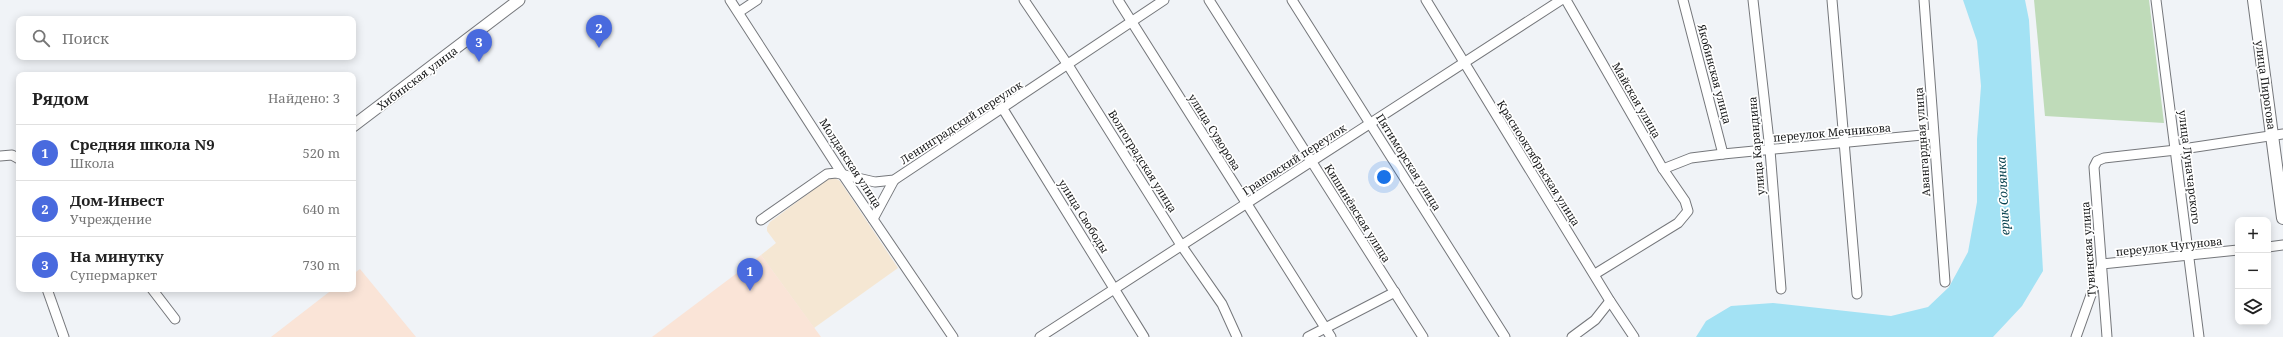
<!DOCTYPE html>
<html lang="ru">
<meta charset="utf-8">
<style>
:root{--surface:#fff;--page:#f2f2f2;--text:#222;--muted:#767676;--line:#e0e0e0;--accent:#496ade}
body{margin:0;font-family:"Noto Serif",serif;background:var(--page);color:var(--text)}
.controls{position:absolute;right:12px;bottom:12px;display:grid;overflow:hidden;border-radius:8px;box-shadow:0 2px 10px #0003}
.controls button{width:36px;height:36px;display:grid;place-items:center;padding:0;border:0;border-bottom:1px solid var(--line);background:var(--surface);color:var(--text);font:20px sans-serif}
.you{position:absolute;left:1384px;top:177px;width:14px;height:14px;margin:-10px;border:3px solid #fff;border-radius:50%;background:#1a73e8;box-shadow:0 0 0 6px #1a73e833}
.badge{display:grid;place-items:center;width:26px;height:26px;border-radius:50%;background:var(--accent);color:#fff;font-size:13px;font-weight:700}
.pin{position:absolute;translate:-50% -33px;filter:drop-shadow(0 1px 2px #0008)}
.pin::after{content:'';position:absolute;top:21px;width:14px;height:12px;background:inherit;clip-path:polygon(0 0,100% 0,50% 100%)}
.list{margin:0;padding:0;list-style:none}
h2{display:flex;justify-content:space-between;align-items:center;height:52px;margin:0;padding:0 16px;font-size:17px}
h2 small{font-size:13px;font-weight:400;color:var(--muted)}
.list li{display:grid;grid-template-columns:26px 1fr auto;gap:12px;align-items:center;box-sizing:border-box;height:56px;padding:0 16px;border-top:1px solid var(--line)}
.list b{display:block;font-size:15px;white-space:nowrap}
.list p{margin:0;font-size:13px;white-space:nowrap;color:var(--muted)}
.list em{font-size:13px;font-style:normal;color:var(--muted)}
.icon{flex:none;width:22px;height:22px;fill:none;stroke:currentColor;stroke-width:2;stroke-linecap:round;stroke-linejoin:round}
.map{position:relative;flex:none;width:2283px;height:337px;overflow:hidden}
.search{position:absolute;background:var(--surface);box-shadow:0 2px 10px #0003;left:16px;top:16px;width:340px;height:44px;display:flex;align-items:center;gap:10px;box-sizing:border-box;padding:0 14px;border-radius:8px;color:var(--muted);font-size:15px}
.panel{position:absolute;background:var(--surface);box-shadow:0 2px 10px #0003;left:16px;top:72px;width:340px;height:220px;border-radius:8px}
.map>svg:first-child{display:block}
.commercial{fill:#f5e7d3}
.education{fill:#fae4d7}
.green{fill:#bfdbb9}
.water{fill:#a3e2f4}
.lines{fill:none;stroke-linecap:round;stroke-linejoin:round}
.minor-casing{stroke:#75777b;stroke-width:11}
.tertiary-casing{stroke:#75777b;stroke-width:13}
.secondary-casing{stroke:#75777b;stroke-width:14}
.minor{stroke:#fff;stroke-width:9}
.tertiary{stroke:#fff;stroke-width:11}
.secondary{stroke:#fff;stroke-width:12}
.labels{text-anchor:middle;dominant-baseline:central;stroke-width:3.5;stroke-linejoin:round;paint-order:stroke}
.street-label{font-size:11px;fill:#171819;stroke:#fff}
.water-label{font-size:12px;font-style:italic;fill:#094350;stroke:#fff}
</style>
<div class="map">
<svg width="2283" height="337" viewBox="0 0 2283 337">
<rect width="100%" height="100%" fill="#f0f3f7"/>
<polygon class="commercial" points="829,178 835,178 840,181 898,268 814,328 761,255 776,243 767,231 767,227 770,222"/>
<g class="education">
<polygon points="761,255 821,337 652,337"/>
<polygon points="360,269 416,337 271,337 333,289 353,289 353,274"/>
</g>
<polygon class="green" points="2034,0 2149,0 2164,123 2045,116"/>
<polygon class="water" points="1963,0 2025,0 2029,20 2043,271 2022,306 1993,337 1696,337 1706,321 1731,306 1773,303 1891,316 1928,307 1949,287 1968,252 1977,202 1977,139 1981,86 1977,41"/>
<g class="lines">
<defs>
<g id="minor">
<polyline points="730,0 843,175 953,337"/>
<polyline points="1024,0 1068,65 1181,245 1222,304 1237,337"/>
<polyline points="1118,0 1331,337"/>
<polyline points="1209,0 1423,337"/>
<polyline points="1292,0 1505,337"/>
<polyline points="1426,0 1610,301 1634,337"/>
<polyline points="1566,0 1663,169 1685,201 1688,211 1678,223 1595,274"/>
<polyline points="1683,0 1723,154"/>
<polyline points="1753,0 1770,150 1781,289"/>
<polyline points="1832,0 1857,294"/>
<polyline points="1924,0 1945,282"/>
<polyline points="2156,0 2199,337"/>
<polyline points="739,12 757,0"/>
<polyline points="1003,109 1144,337"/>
<polyline points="0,156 12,155 19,159"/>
<polyline points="1663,169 1691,158 1723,154 1933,134"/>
<polyline points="873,219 894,180"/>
<polyline points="761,220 827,174 836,173 875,182 894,180 1164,0"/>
<polyline points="2268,247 2283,245"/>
<polyline points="47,289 64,337"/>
<polyline points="152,289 175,319"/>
<polyline points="1040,337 1561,0"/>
<polyline points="1308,337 1395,292"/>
<polyline points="1572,337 1595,320 1610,301"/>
<polyline points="2076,337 2102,264 2238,250"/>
<polyline points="2107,337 2094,167 2097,161 2104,158 2176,150 2283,134"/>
</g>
<polyline id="tertiary" points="353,126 519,0"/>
<polyline id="secondary" points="2254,0 2283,218"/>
</defs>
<use href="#minor" class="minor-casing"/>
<use href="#tertiary" class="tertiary-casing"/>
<use href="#secondary" class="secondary-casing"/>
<use href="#minor" class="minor"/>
<use href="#tertiary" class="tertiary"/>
<use href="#secondary" class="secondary"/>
</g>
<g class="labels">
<g class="street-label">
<text transform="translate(1715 74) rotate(75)">Якобинская улица</text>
<text transform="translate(417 78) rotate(-37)">Хибинская улица</text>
<text transform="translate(2266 85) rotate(82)">улица Пирогова</text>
<text transform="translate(1637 100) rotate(60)">Майская улица</text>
<text transform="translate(961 122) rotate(-33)">Ленинградский переулок</text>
<text transform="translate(1215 132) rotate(58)">улица Суворова</text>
<text transform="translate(1832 132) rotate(-5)">переулок Мечникова</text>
<text transform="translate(1922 142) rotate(-94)">Авангардная улица</text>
<text transform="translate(1756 146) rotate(-95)">улица Карандина</text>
<text transform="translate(1294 159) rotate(-33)">Грановский переулок</text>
<text transform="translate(1143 161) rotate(58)">Волгоградская улица</text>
<text transform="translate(1409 162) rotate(58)">Пятиморская улица</text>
<text transform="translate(851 163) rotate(57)">Молдавская улица</text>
<text transform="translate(1539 163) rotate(58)">Краснооктябрьская улица</text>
<text transform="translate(2190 167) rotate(83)">улица Луначарского</text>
<text transform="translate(1358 213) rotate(58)">Кишинёвская улица</text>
<text transform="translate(1084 216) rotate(58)">улица Свободы</text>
<text transform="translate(2169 246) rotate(-6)">переулок Чугунова</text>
<text transform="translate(2088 249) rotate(-94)">Тувинская улица</text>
</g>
<g class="water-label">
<text transform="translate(2003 196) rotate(-93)">ерик Солянка</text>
</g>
</g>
</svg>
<div class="controls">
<button>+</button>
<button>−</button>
<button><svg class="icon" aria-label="layers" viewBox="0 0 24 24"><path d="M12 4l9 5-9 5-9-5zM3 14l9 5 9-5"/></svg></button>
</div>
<div class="you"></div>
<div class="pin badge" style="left:750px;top:291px">1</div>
<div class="pin badge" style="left:599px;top:48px">2</div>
<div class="pin badge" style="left:479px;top:62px">3</div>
<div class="search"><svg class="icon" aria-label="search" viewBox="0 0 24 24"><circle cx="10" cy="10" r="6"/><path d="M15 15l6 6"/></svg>Поиск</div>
<section class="panel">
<h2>Рядом<small>Найдено: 3</small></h2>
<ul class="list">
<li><span class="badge">1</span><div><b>Средняя школа N9</b><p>Школа</p></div><em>520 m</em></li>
<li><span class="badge">2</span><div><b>Дом-Инвест</b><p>Учреждение</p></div><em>640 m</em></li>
<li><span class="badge">3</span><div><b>На минутку</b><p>Супермаркет</p></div><em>730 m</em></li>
</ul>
</section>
</div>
